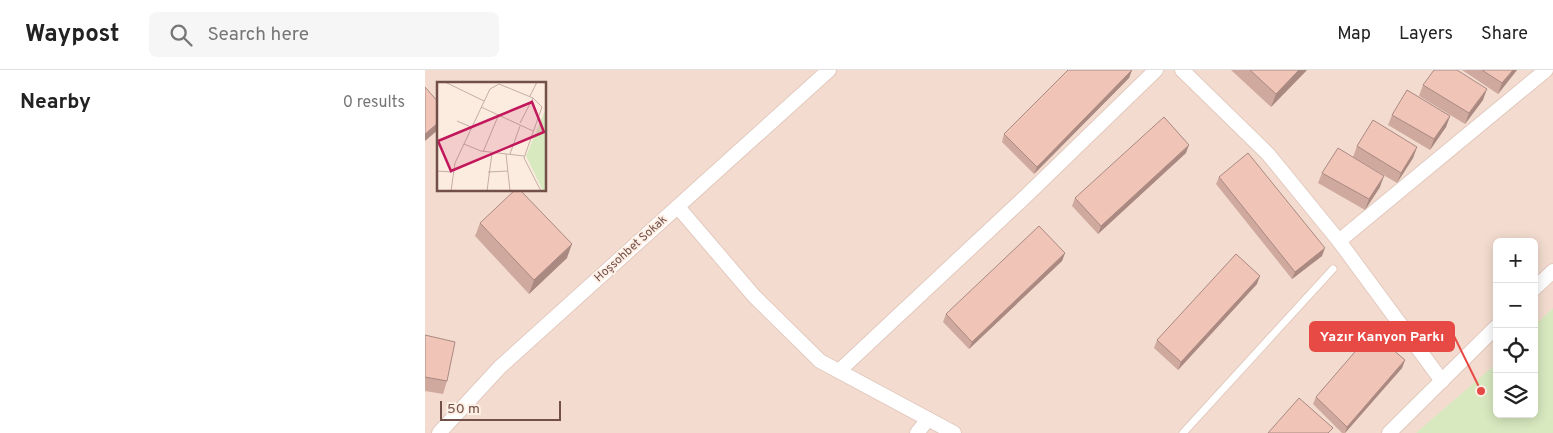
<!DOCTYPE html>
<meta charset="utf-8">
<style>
:root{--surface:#fff;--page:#f6f6f6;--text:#222;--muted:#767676;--line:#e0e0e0}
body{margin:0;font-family:Overpass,sans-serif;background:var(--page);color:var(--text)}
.controls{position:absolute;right:15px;bottom:15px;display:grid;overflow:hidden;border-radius:8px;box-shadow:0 2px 12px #0003}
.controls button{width:45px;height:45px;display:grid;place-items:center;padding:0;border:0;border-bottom:1px solid var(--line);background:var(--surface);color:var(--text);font:25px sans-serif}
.scale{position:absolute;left:15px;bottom:12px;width:121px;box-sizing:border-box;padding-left:5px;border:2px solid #724f48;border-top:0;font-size:14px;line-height:18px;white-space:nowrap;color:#724f48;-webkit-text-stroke:4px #fff0e6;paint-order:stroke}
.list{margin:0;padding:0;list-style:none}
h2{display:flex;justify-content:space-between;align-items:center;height:65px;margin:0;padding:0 20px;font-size:21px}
h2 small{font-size:16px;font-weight:400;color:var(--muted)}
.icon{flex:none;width:28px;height:28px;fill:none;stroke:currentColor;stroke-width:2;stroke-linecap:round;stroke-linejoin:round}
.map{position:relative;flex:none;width:1128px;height:363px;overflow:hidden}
header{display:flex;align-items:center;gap:30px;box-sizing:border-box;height:70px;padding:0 25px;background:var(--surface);border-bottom:1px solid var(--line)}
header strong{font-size:24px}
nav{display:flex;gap:28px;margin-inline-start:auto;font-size:18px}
.search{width:350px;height:45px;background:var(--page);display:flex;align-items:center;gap:12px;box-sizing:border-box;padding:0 18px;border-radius:8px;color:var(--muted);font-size:19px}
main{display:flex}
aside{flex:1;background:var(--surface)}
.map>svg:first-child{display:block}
.residential{fill:#f3dccf;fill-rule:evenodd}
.green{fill:#d8e9bf}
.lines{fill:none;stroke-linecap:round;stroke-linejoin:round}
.service-casing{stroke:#e2c9bf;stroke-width:9}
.minor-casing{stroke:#e2c9bf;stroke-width:16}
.service{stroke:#fff;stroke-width:7}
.minor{stroke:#fff;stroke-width:14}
.wall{fill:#cfa99e}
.shaded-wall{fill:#a98981}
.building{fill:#f1c4b8;stroke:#a98981}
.labels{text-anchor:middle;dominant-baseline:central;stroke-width:4;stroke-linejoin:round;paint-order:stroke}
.street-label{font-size:12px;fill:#724f48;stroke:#fff0e6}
.inset-road{fill:none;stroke:#c5ada3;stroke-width:1}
.view{fill:#c2185b;fill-opacity:0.15;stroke:#c2185b;stroke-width:2.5}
.inset-edge{fill:none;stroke:#724f48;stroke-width:2.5}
.leader{fill:none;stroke:#e74a44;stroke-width:2}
.callout-dot{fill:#e74a44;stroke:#fff0e6;stroke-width:2}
.callout{fill:#e74a44;stroke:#e74a44;stroke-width:2}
.callout-label{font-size:14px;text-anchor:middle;font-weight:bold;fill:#fff}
</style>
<header>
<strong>Waypost</strong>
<div class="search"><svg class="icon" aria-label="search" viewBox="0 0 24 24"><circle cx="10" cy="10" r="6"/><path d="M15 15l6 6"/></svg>Search here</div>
<nav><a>Map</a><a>Layers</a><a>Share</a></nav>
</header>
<main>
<aside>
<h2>Nearby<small>0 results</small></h2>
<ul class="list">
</ul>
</aside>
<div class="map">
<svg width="1128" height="363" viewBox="0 0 1128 363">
<rect width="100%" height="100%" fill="#fcece0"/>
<path class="residential" d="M 0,0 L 1128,0 L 1128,363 L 0,363 ZM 14,14 L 120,14 L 120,120 L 14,120 ZM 1072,172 L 1109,172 L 1109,344 L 1072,344 Z"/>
<polygon class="green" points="1128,238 1128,363 991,363 1072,293 1072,344 1109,344 1109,256"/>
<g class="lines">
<defs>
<polyline id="service" points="758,363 908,199"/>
<g id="minor">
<polyline points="757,0 843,84 914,171 1017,311"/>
<polyline points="253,137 329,226 395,291 529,363"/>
<polyline points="914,171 1121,0"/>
<polyline points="1109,219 1128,201"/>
<polyline points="414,301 601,126 731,0"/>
<polyline points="14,363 75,297 404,0"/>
<polyline points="492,363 503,349"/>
<polyline points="964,363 1072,256"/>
</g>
</defs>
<use href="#service" class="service-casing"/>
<use href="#minor" class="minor-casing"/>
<use href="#service" class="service"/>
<use href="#minor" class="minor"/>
</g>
<g class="wall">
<polygon points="707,0 704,8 609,104 577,72 579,64"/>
<polygon points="806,0 882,0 846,37"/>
<polygon points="1037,0 1092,0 1073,24"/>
<polygon points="998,15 1058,30 1040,54 994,26"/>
<polygon points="967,45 1025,46 1021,57 1005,80 963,55"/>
<polygon points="932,76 992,77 988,88 972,113 928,87"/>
<polygon points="761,83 673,164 647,136 650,128"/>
<polygon points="897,103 955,117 940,140 893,113"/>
<polygon points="794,107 897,186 867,209 791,114"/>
<polygon points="55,153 142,188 104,224 50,166"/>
<polygon points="640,183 637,191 544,279 518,252 521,244"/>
<polygon points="832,214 753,300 729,278 732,270"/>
<polygon points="0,265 22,311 18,324 0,321"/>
<polygon points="980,290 977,298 920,363 917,363 888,334 891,327"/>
</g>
<g class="shaded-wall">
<polygon points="707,0 704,8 609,104 612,97"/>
<polygon points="874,0 882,0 846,37 851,24"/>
<polygon points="1088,0 1092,0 1073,24 1077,13"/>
<polygon points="1062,19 1058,30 1040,54 1044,43"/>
<polygon points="1025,46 1021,57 1005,80 1009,69"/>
<polygon points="14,52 14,59 0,71 0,64"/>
<polygon points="764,75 761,83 673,164 676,156"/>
<polygon points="992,77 988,88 972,113 976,103"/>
<polygon points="959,106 955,117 940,140 944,129"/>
<polygon points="147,174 142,188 104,224 109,210"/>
<polygon points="900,178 897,186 867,209 870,202"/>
<polygon points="640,183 637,191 544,279 547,272"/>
<polygon points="835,206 832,214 753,300 756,292"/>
<polygon points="980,290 977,298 920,363 922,357"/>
</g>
<g class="building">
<polygon points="643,0 707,0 612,97 579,64"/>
<polygon points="825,0 874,0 851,24"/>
<polygon points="1009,0 1032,0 1062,19 1044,43 998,15"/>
<polygon points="1057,0 1088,0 1077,13"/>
<polygon points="0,17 14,33 14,52 0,64"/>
<polygon points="982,20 1025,46 1009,69 967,45"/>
<polygon points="739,47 764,75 676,156 650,128"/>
<polygon points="948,50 992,77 976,103 932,76"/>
<polygon points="913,78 959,106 944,129 897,103"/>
<polygon points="823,83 900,178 870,202 794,107"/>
<polygon points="90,120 95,120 147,174 109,210 55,153"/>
<polygon points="614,156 640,183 547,272 521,244"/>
<polygon points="811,184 835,206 756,292 732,270"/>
<polygon points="947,262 980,290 922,357 891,327"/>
<polygon points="0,265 30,272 22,311 0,307"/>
<polygon points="874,328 908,358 903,363 843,363"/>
</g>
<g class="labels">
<g class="street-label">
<text transform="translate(206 179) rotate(-42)">Hoşsohbet Sokak</text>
</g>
</g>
<g transform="translate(12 12)">
<rect width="109" height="109" fill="#fcece0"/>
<path d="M 109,26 L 109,109 L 106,109 L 89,74 Z" fill="#d8e9bf"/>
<path class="inset-road" d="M 8,0 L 47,19M 62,2 L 96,16 L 105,25 L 87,76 L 104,109M 93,14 L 100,0M 44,25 L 96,49M 20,39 L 34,45M 83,41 L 96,16M 27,62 L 44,69 L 87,74M 46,70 L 62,32M 69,72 L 73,109M 73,72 L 83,44M 0,89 L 15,90M 51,90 L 71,89M 14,109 L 18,81 L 53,7 L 62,2M 50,109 L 55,71"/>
<path class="view" d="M 95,20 L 107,50 L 14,89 L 1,59 Z"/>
<rect width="109" height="109" class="inset-edge"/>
</g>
<path class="leader" d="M1056 321L1029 266"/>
<circle class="callout-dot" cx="1056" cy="321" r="5"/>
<rect class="callout" x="885" y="252" width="144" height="29" rx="5"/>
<g class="callout-label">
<text x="957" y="271">Yazır Kanyon Parkı</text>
</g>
</svg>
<div class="controls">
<button>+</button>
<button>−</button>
<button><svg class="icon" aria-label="locate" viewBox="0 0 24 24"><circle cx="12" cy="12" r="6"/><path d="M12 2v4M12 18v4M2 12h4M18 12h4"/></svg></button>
<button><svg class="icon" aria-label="layers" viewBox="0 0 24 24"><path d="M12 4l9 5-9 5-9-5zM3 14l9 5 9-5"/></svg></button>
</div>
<div class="scale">50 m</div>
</div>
</main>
